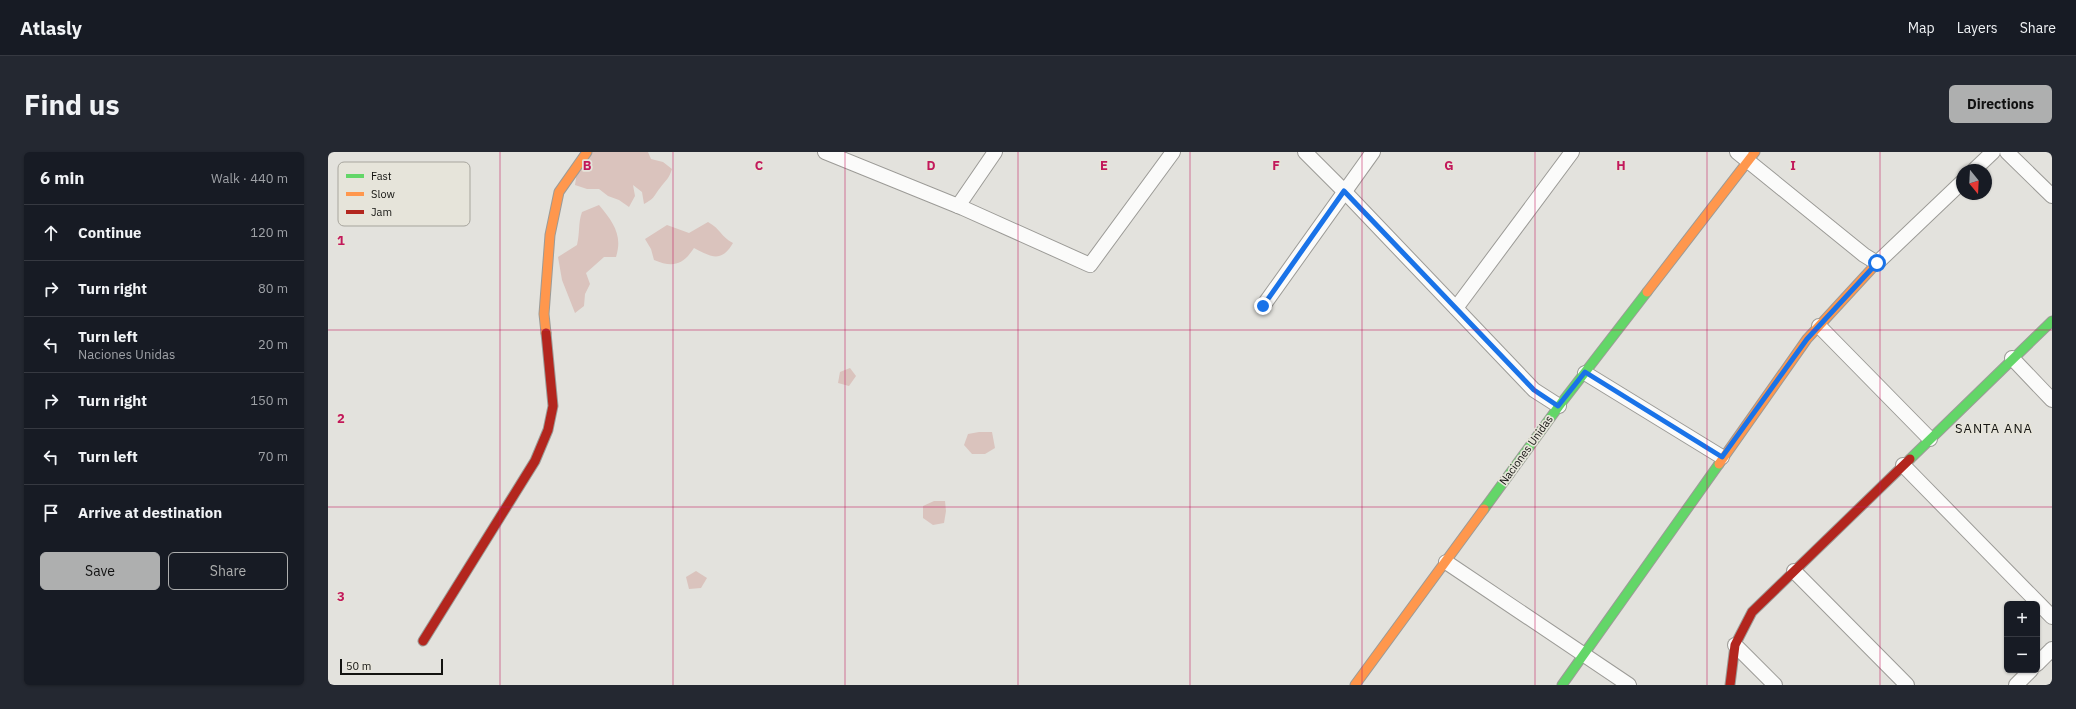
<!DOCTYPE html>
<meta charset="utf-8">
<style>
:root{--surface:#171b24;--page:#242831;--text:#f1f3f6;--muted:#9ea1a6;--line:#363941;--accent:#aeafaf}
body{margin:0;font-family:"IBM Plex Sans",sans-serif;background:var(--page);color:var(--text)}
.controls{position:absolute;right:12px;bottom:12px;display:grid;overflow:hidden;border-radius:6px;box-shadow:0 1px 3px #0004}
.controls button{width:36px;height:36px;display:grid;place-items:center;padding:0;border:0;border-bottom:1px solid var(--line);background:var(--surface);color:var(--text);font:20px sans-serif}
.compass{position:absolute;left:1628px;top:12px;width:36px;height:36px;border-radius:50%;background:var(--surface);box-shadow:0 1px 3px #0004;rotate:162deg}
.scale{position:absolute;left:12px;bottom:10px;width:103px;box-sizing:border-box;padding-left:4px;border:2px solid #131310;border-top:0;font-size:11px;line-height:14px;white-space:nowrap;color:#131310;-webkit-text-stroke:3px #e6e4da;paint-order:stroke}
.stop{position:absolute;width:12px;height:12px;margin:-9px;border:3px solid #1a73e8;border-radius:50%;background:#fff}
.stop.end{background:#1a73e8;border-color:#fff;box-shadow:0 1px 4px #0008}
.list{margin:0;padding:0;list-style:none}
h2{display:flex;justify-content:space-between;align-items:center;height:52px;margin:0;padding:0 16px;font-size:17px}
h2 small{font-size:13px;font-weight:400;color:var(--muted)}
.list li{display:grid;grid-template-columns:26px 1fr auto;gap:12px;align-items:center;box-sizing:border-box;height:56px;padding:0 16px;border-top:1px solid var(--line)}
.list b{display:block;font-size:15px;white-space:nowrap}
.list p{margin:0;font-size:13px;white-space:nowrap;color:var(--muted)}
.list em{font-size:13px;font-style:normal;color:var(--muted)}
.actions{display:flex;gap:8px;padding:12px 16px}
.actions a{flex:1;padding:9px 0;border:1px solid var(--accent);border-radius:6px;text-align:center;font-size:14px;color:var(--accent)}
.actions .main{background:var(--accent);color:#111}
.icon{flex:none;width:22px;height:22px;fill:none;stroke:currentColor;stroke-width:2;stroke-linecap:round;stroke-linejoin:round}
.map{position:relative;flex:none;width:1724px;height:533px;overflow:hidden;border-radius:6px}
header{display:flex;align-items:center;gap:24px;box-sizing:border-box;height:56px;padding:0 20px;background:var(--surface);border-bottom:1px solid var(--line)}
header strong{font-size:19px}
nav{display:flex;gap:22px;margin-inline-start:auto;font-size:14px}
.intro{display:flex;align-items:center;justify-content:space-between;box-sizing:border-box;height:96px;padding:0 24px}
h1{margin:0;font-size:28px}
.button{padding:10px 18px;border-radius:6px;background:var(--accent);color:#111;font-size:14px;font-weight:700}
main{display:flex;gap:24px;padding:0 24px}
aside{flex:1;background:var(--surface);border-radius:6px;box-shadow:0 1px 3px #0004}
.map>svg:first-child{display:block}
.green{fill:#dac3bd}
.lines{fill:none;stroke-linecap:round;stroke-linejoin:round}
.street-casing{stroke:#9c9b97;stroke-width:16}
.fast-casing{stroke:#9c9b97;stroke-width:11}
.slow-casing{stroke:#9c9b97;stroke-width:11}
.jam-casing{stroke:#9c9b97;stroke-width:11}
.street{stroke:#fbfbfa;stroke-width:14}
.fast{stroke:#63d668;stroke-width:9}
.slow{stroke:#ff974d;stroke-width:9}
.jam{stroke:#b3261e;stroke-width:9}
.route{stroke:#1a73e8;stroke-width:5}
.grid{fill:none;stroke:#c2185b;stroke-width:1;stroke-opacity:0.55}
.labels{text-anchor:middle;dominant-baseline:central;stroke-width:3.5;stroke-linejoin:round;paint-order:stroke}
.street-label{font-size:11px;fill:#131310;stroke:#e6e4da}
.quarter-label{font-size:13px;letter-spacing:1px;fill:#131310;stroke:#e6e4da}
.key{fill:#e6e4da;stroke:#a7a59d;stroke-width:1}
.key-label{font-size:11px;fill:#131310}
.grid-label{font-size:13px;text-anchor:middle;font-weight:bold;fill:#c2185b;stroke:#e6e4da;stroke-width:3.5;stroke-linejoin:round;paint-order:stroke}
</style>
<header>
<strong>Atlasly</strong>
<nav><a>Map</a><a>Layers</a><a>Share</a></nav>
</header>
<div class="intro"><h1>Find us</h1><a class="button">Directions</a></div>
<main>
<aside>
<h2>6 min<small>Walk · 440 m</small></h2>
<ul class="list">
<li><svg class="icon" aria-label="ahead" viewBox="0 0 24 24"><path d="M12 20V5M6 11l6-6 6 6"/></svg><div><b>Continue</b></div><em>120 m</em></li>
<li><svg class="icon" aria-label="right" viewBox="0 0 24 24"><path d="M7 20v-9h11M14 6l5 5-5 5"/></svg><div><b>Turn right</b></div><em>80 m</em></li>
<li><svg class="icon" aria-label="left" viewBox="0 0 24 24"><path d="M17 20v-9H6M10 6l-5 5 5 5"/></svg><div><b>Turn left</b><p>Naciones Unidas</p></div><em>20 m</em></li>
<li><svg class="icon" aria-label="right" viewBox="0 0 24 24"><path d="M7 20v-9h11M14 6l5 5-5 5"/></svg><div><b>Turn right</b></div><em>150 m</em></li>
<li><svg class="icon" aria-label="left" viewBox="0 0 24 24"><path d="M17 20v-9H6M10 6l-5 5 5 5"/></svg><div><b>Turn left</b></div><em>70 m</em></li>
<li><svg class="icon" aria-label="arrive" viewBox="0 0 24 24"><path d="M6 21V4h12l-3 4 3 4H6"/></svg><div><b>Arrive at destination</b></div></li>
</ul>
<div class="actions"><a class="main">Save</a><a>Share</a></div>
</aside>
<div class="map">
<svg width="1724" height="533" viewBox="0 0 1724 533">
<rect width="100%" height="100%" fill="#e3e2dd"/>
<g class="green">
<path d="M 252,0 L 320,0 L 323,7 L 335,10 L 344,17 C 341,27 338,28 332,36 C 325,45 327,46 316,52 L 314,40 L 305,33 L 307,44 L 301,55 L 291,48 L 280,44 L 271,37 L 259,37 L 247,33 Z"/>
<path d="M 271,53 C 285,70 295,83 288,105 L 276,105 L 258,121 L 262,132 L 257,142 L 256,154 L 247,161 L 234,128 L 230,105 L 249,93 C 252,81 250,71 254,60 Z"/>
<path d="M 380,70 C 393,77 392,84 405,91 C 394,110 384,106 366,96 C 355,113 345,116 326,108 L 323,97 L 317,87 L 339,73 L 361,81 Z"/>
<polygon points="522,216 528,224 521,234 510,231 512,220"/>
<polygon points="651,280 664,280 667,296 657,302 644,302 636,293 640,282"/>
<polygon points="606,349 617,349 618,359 616,371 605,373 595,366 595,354"/>
<polygon points="368,419 379,426 373,436 361,437 358,425"/>
</g>
<g class="lines">
<defs>
<g id="street">
<polyline points="497,0 635,56 762,113 845,0"/>
<polyline points="977,0 1016,39 1206,238 1231,254"/>
<polyline points="1409,0 1536,103 1549,111 1634,30"/>
<polyline points="1679,0 1724,44"/>
<polyline points="1646,18 1665,0"/>
<polyline points="630,54 667,0"/>
<polyline points="935,154 1045,0"/>
<polyline points="1128,156 1244,0"/>
<polyline points="1491,174 1602,287"/>
<polyline points="1684,206 1724,248"/>
<polyline points="1257,221 1394,305"/>
<polyline points="1575,313 1724,465"/>
<polyline points="1118,410 1301,533"/>
<polyline points="1466,419 1579,533"/>
<polyline points="1407,493 1447,533"/>
<polyline points="1709,512 1724,497"/>
<polyline points="1688,533 1703,518"/>
</g>
<g id="fast">
<polyline points="1582,307 1724,169"/>
<polyline points="1156,357 1231,254 1319,140"/>
<polyline points="1234,533 1391,312"/>
</g>
<g id="slow">
<polyline points="1319,140 1427,0"/>
<polyline points="218,181 216,162 222,83 231,40 259,0"/>
<polyline points="1391,312 1479,187 1549,111"/>
<polyline points="1027,533 1156,357"/>
</g>
<g id="jam">
<polyline points="95,489 207,309 220,278 225,254 218,181"/>
<polyline points="1402,533 1407,493 1424,460 1582,307"/>
</g>
</defs>
<use href="#street" class="street-casing"/>
<use href="#fast" class="fast-casing"/>
<use href="#slow" class="slow-casing"/>
<use href="#jam" class="jam-casing"/>
<use href="#street" class="street"/>
<use href="#fast" class="fast"/>
<use href="#slow" class="slow"/>
<use href="#jam" class="jam"/>
</g>
<g class="lines">
<polyline class="route" points="935,154 1016,39 1206,238 1230,254 1257,220 1394,305 1479,187 1549,111"/>
</g>
<path class="grid" d="M 172,0 L 172,533M 345,0 L 345,533M 517,0 L 517,533M 690,0 L 690,533M 862,0 L 862,533M 1034,0 L 1034,533M 1207,0 L 1207,533M 1379,0 L 1379,533M 1552,0 L 1552,533M 0,178 L 1724,178M 0,355 L 1724,355"/>
<g class="labels">
<g class="street-label">
<text transform="translate(1198 298) rotate(-54)">Naciones Unidas</text>
</g>
<g class="quarter-label">
<text x="1666" y="276">SANTA ANA</text>
</g>
</g>
<rect x="10" y="10" width="132" height="64" rx="6" class="key"/>
<rect x="18" y="22" width="18" height="4" fill="#63d668"/>
<rect x="18" y="40" width="18" height="4" fill="#ff974d"/>
<rect x="18" y="58" width="18" height="4" fill="#b3261e"/>
<g class="key-label">
<text x="43" y="28">Fast</text>
<text x="43" y="46">Slow</text>
<text x="43" y="64">Jam</text>
</g>
<g class="grid-label">
<text x="259" y="18">B</text>
<text x="431" y="18">C</text>
<text x="603" y="18">D</text>
<text x="776" y="18">E</text>
<text x="948" y="18">F</text>
<text x="1121" y="18">G</text>
<text x="1293" y="18">H</text>
<text x="1465" y="18">I</text>
<text x="13" y="93">1</text>
<text x="13" y="271">2</text>
<text x="13" y="449">3</text>
</g>
</svg>
<div class="controls">
<button>+</button>
<button>−</button>
</div>
<svg class="compass" viewBox="-18 -18 36 36"><path d="M0-13l5 13h-10z" fill="#e53935"/><path d="M0 13l5-13h-10z" fill="#9ea1a6"/></svg>
<div class="scale">50 m</div>
<div class="stop" style="left:1549px;top:111px"></div>
<div class="stop end" style="left:935px;top:154px"></div>
</div>
</main>
